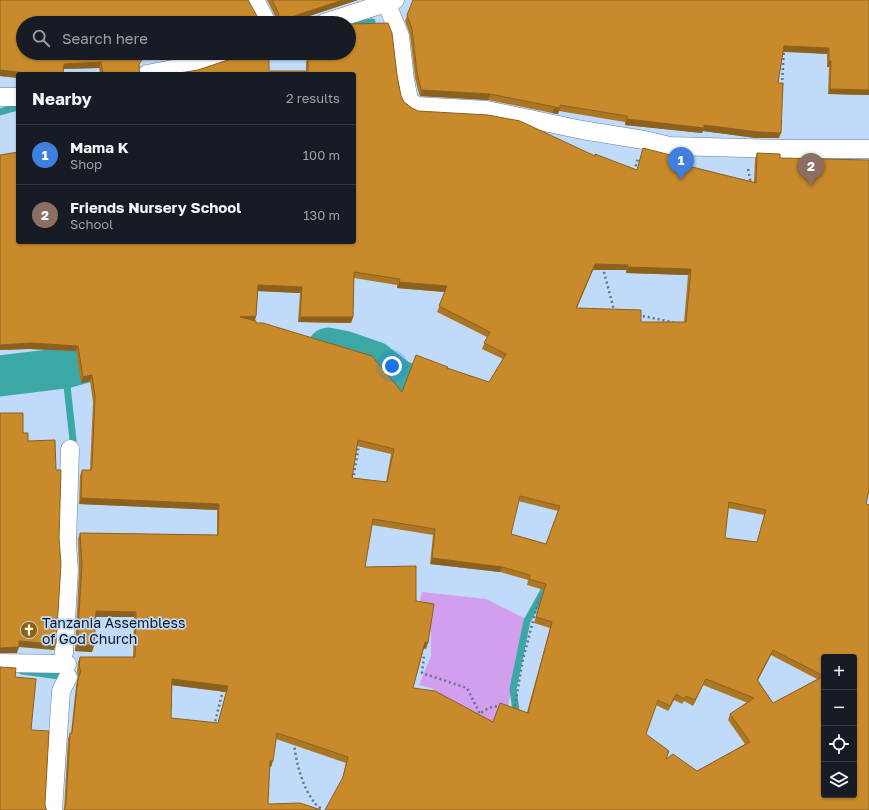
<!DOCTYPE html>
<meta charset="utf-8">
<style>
:root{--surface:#171b24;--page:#20242c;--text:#f1f3f6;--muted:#9ea1a6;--line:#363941;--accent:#1a73e8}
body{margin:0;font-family:"Golos Text",sans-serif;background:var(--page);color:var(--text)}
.controls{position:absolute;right:12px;bottom:12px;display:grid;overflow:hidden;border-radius:4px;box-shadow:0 1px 3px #0004}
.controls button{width:36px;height:36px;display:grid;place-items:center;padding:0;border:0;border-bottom:1px solid var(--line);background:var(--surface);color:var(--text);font:20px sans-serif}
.you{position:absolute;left:392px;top:366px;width:14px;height:14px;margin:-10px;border:3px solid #fff;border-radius:50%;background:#1a73e8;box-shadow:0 0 0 6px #1a73e833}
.badge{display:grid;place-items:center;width:26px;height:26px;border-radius:50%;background:var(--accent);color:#fff;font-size:13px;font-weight:700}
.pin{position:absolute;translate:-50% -33px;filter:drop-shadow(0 1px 2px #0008)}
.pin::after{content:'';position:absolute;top:21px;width:14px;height:12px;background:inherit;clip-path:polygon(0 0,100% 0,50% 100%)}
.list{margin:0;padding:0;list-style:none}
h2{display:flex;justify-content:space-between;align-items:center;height:52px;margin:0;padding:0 16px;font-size:17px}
h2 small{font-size:13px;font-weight:400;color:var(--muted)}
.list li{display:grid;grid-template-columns:26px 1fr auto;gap:12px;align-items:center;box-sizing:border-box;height:60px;padding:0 16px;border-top:1px solid var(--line)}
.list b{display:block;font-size:15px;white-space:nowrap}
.list p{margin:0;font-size:13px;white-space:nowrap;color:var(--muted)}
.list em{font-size:13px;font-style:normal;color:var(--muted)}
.icon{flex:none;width:22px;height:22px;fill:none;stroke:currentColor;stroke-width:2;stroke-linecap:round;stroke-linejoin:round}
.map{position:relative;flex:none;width:869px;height:810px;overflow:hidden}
.search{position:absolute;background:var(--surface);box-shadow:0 1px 3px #0004;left:16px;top:16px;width:340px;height:44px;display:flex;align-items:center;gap:10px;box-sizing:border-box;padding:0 14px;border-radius:22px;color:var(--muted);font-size:15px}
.panel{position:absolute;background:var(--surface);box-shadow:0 1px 3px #0004;left:16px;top:72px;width:340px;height:172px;border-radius:4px}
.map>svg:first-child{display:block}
.green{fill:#d29eee}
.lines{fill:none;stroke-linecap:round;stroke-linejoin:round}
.stream{stroke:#3ca8a6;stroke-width:7}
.river{stroke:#3ca8a6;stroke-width:41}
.street-casing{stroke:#687f9b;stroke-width:19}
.path{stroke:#627287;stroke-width:2.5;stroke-dasharray:2 3;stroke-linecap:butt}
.street{stroke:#fff;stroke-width:18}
.wall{fill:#ac7725;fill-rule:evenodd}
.shaded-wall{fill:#8c611e}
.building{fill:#c88a2b;stroke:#8c611e;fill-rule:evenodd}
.labels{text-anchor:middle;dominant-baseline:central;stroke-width:3.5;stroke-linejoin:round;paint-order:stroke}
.poi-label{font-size:14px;fill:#0c141f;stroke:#c0daf9;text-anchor:start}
</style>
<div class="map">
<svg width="869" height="810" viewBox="0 0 869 810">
<rect width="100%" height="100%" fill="#c0daf9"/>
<polygon class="green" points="422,592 486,599 526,619 505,721 481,727 470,715 431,688 419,685 431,656 431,632 414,623"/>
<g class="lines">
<g class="stream">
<polyline points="349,25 372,22"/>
<polyline points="0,112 18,107"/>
<polyline points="65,368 73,440 72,450"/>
<polyline points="22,671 67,677"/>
<polyline points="517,718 513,689 527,621 547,585"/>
</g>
<g class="river">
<polyline points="328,348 343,351 375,362 397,379 457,406"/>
<polyline points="0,376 65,368 114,354 131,346"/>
</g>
<defs>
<g id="street">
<polyline points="255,0 267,23"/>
<polyline points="386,2 400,36 405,80 409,100 416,106 487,110 582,130 644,140 670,146 784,149 869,149"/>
<polyline points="324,23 395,0"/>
<polyline points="147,74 194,65 232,53"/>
<polyline points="0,97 18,97"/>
<polyline points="64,653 69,570 67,544 70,449"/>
<polyline points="0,663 67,664"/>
<polyline points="53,810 61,691 68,677"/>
</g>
</defs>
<use href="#street" class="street-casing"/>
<g class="path">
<polyline points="782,85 784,48"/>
<polyline points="748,169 751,184"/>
<polyline points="634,171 638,159"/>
<polyline points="605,267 604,272 614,310"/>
<polyline points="638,315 676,323"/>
<polyline points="353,480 359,444"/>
<path d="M 420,654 L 424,656 L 422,673 L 467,688 L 480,714 C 486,709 492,705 502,707"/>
<polyline points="514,711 523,659 538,602 544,593"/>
<polyline points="214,726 223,690"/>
<path d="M 294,743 C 296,762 302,786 314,802 C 316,805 320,808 323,810"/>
</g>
<use href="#street" class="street"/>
</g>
<g class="wall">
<polygon points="267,0 358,0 288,23 276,23 276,18"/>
<polygon points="413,0 869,0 869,95 828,94 829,67 827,67 827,54 783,52 778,83 779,138 756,138 703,131 702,133 625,125 625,122 559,111 558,114 552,113 488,100 420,96 419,94 415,78 410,35 405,21"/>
<polygon points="23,23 140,66 139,70 141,74 100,74 99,68 64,69 18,74 18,78 0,76"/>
<path d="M 242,53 L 269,53 L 269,71 L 306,71 L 306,62 L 308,56 L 318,56 L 318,53 L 349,53 L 397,75 L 401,96 L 404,102 L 412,108 L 418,111 L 595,156 L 637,170 L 643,148 L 684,165 L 754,182 L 755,159 L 757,153 L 780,158 L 866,504 L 869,810 L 342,779 L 346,763 L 276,739 L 271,767 L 64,810 L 68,738 L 71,733 L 76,685 L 78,677 L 77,672 L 78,662 L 80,657 L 133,657 L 134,617 L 96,617 L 92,652 L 75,651 L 79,571 L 78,539 L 80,533 L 217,535 L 217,510 L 79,504 L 80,476 L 82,470 L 90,470 L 93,402 L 90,381 L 81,383 L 76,351 L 29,349 L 0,350 L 0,155 L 18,242 L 198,70 L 237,57 L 242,54 ZM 593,270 L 626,270 L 626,273 L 688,275 L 684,322 L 641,322 L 577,308 ZM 354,278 L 397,285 L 397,288 L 445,292 L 437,312 L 487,337 L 482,349 L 503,359 L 489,382 L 447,368 L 402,392 L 256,323 L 255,321 L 256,316 L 258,291 L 300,293 L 298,322 L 351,323 L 353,317 ZM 357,446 L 391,454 L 386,482 L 352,478 ZM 518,501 L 558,511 L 546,544 L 511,534 ZM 728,508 L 764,515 L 757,542 L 725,538 ZM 372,525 L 433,535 L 430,564 L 500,572 L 528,580 L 527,585 L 544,590 L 534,623 L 550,628 L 527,712 L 493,722 L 413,688 L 424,648 L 426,649 L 416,601 L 365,567 ZM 771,655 L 817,679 L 773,703 L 758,680 ZM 172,685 L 226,692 L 218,723 L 171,718 ZM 703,685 L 748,703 L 730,714 L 728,720 L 745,744 L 697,771 L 667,758 L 646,734 L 656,705 L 668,711 L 674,700 L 682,704 L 684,701 L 693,706 Z"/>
</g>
<g class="shaded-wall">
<polygon points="343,0 358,0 288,23 278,23 279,21"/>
<polygon points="784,46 829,48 827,54 782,51"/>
<polygon points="181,53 197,53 180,57"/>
<polygon points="829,61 831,61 829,67 827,67"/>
<polygon points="101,62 99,68 62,69 64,64"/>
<polygon points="0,70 39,74 18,74 18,78 0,76"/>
<polygon points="830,89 869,90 869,95 828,94"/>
<polygon points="422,90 490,94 488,100 420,96"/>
<polygon points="555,107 560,108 558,114 552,113"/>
<polygon points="627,119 704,125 781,133 779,138 756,138 703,131 702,133 625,125"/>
<polygon points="595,264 628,265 626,270 593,270 574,314"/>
<polygon points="628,267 691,269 688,275 626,273"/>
<polygon points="399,282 447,286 445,292 397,288"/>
<polygon points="258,285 302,287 300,293 256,291"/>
<polygon points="256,316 254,322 240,317"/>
<polygon points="300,317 353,317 351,323 298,322"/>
<polygon points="31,343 78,346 76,351 29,349 0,350 0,345"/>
<polygon points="92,375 90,381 81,383 83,377"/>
<polygon points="81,498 219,504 217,510 79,504"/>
<polygon points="432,558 502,567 500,572 430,564"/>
<polygon points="96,611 136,612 134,617 94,617"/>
<polygon points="19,641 56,644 54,650 19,647 17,653 0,653 0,648"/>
<polygon points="425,642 428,643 426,649 423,648"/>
<polygon points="77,645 94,646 92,652 75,651"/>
<polygon points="773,650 771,655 755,685 757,680"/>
<polygon points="172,679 228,686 226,692 170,685"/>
<polygon points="706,679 703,685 693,706 695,700"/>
<polygon points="676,694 674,700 668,711 670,706"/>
<polygon points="270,761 273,761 271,767 268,766"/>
</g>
<g class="building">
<polygon points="0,0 248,0 261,23 23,23 23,53 141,53 142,60 139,64 139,70 141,74 103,74 101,62 64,64 63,74 35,74 0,70"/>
<polygon points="272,0 343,0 279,21 278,12"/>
<polygon points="413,0 869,0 869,90 830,89 831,61 829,61 829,48 784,46 778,83 783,83 781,133 758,132 704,125 704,128 627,119 627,116 560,105 560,108 490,94 422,90 421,89 417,73 412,29 407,15"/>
<path d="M 388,23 L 392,33 L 397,75 L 401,96 L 404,102 L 412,108 L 418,111 L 488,115 L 520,121 L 595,156 L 595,154 L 637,170 L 643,148 L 686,159 L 684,165 L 756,183 L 757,153 L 780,154 L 780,158 L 869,160 L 869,490 L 866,504 L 869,505 L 869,810 L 325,810 L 343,777 L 348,757 L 277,733 L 273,761 L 270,761 L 268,804 L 300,803 L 321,810 L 64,810 L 66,805 L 70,733 L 72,733 L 78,679 L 81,671 L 79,666 L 80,657 L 135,657 L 136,612 L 96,611 L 94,646 L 77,645 L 82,565 L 80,533 L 218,535 L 219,504 L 81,498 L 82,470 L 91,470 L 92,467 L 95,396 L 92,375 L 83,377 L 78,346 L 31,343 L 0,345 L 0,155 L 18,152 L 18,242 L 354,242 L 354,74 L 173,74 L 198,70 L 237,57 L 243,53 L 269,53 L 269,71 L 308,71 L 308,56 L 320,56 L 320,53 L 349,53 L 349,24 ZM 595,264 L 628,265 L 628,267 L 691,269 L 686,322 L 641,322 L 641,310 L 576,308 ZM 354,272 L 400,279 L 399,282 L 447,286 L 439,306 L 490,332 L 484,343 L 506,354 L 489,382 L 447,368 L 448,367 L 416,355 L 402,392 L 372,356 L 263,323 L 256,323 L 256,321 L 240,317 L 256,316 L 258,285 L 302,287 L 300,317 L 353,317 ZM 358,440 L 394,449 L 387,482 L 352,478 ZM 520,496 L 560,506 L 546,544 L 511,534 ZM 729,502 L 766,510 L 757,542 L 725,538 ZM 373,519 L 435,529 L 432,558 L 502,567 L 530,575 L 529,579 L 546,584 L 536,617 L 552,622 L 528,713 L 500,703 L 493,722 L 435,691 L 413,688 L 425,642 L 428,643 L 434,604 L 416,601 L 416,566 L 365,567 ZM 773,650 L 824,676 L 773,703 L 757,680 ZM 824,657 L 854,657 L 854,795 L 824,795 ZM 172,679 L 228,686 L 218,723 L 171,718 ZM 706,679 L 754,698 L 730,714 L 750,742 L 697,771 L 673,754 L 666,759 L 669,751 L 646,734 L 658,700 L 670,706 L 676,694 L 684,699 L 686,696 L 695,700 Z"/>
<polygon points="0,413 23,413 23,433 28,433 28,441 55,440 56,470 61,470 59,538 61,564 56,644 19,641 19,647 0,648"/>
<polygon points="0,667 16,668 15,677 36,679 31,730 49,731 45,804 46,809 47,810 0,810"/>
</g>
<defs>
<symbol id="church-disc" viewBox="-11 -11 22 22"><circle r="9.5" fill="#91610f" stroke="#c0daf9"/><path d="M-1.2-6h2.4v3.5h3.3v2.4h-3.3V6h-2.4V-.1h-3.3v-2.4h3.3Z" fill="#fff"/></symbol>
</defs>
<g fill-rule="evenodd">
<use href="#church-disc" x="19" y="620" width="20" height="20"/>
</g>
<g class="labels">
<g class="poi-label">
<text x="42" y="622">Tanzania Assembless<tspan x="42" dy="16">of God Church</tspan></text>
</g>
</g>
</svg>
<div class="controls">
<button>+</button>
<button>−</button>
<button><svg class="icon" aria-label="locate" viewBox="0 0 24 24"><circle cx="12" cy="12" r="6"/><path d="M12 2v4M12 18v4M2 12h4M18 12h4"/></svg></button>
<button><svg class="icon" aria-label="layers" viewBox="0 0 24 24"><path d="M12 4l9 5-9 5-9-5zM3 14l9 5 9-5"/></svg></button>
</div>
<div class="you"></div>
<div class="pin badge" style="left:681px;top:180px;background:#3f7fe0">1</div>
<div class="pin badge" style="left:811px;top:186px;background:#8d6e63">2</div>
<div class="search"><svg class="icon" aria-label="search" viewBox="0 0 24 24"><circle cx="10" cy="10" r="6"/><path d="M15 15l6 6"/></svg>Search here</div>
<section class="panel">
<h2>Nearby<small>2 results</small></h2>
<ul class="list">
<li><span class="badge" style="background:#3f7fe0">1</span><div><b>Mama K</b><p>Shop</p></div><em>100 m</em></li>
<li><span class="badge" style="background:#8d6e63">2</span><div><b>Friends Nursery School</b><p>School</p></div><em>130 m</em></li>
</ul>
</section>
</div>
